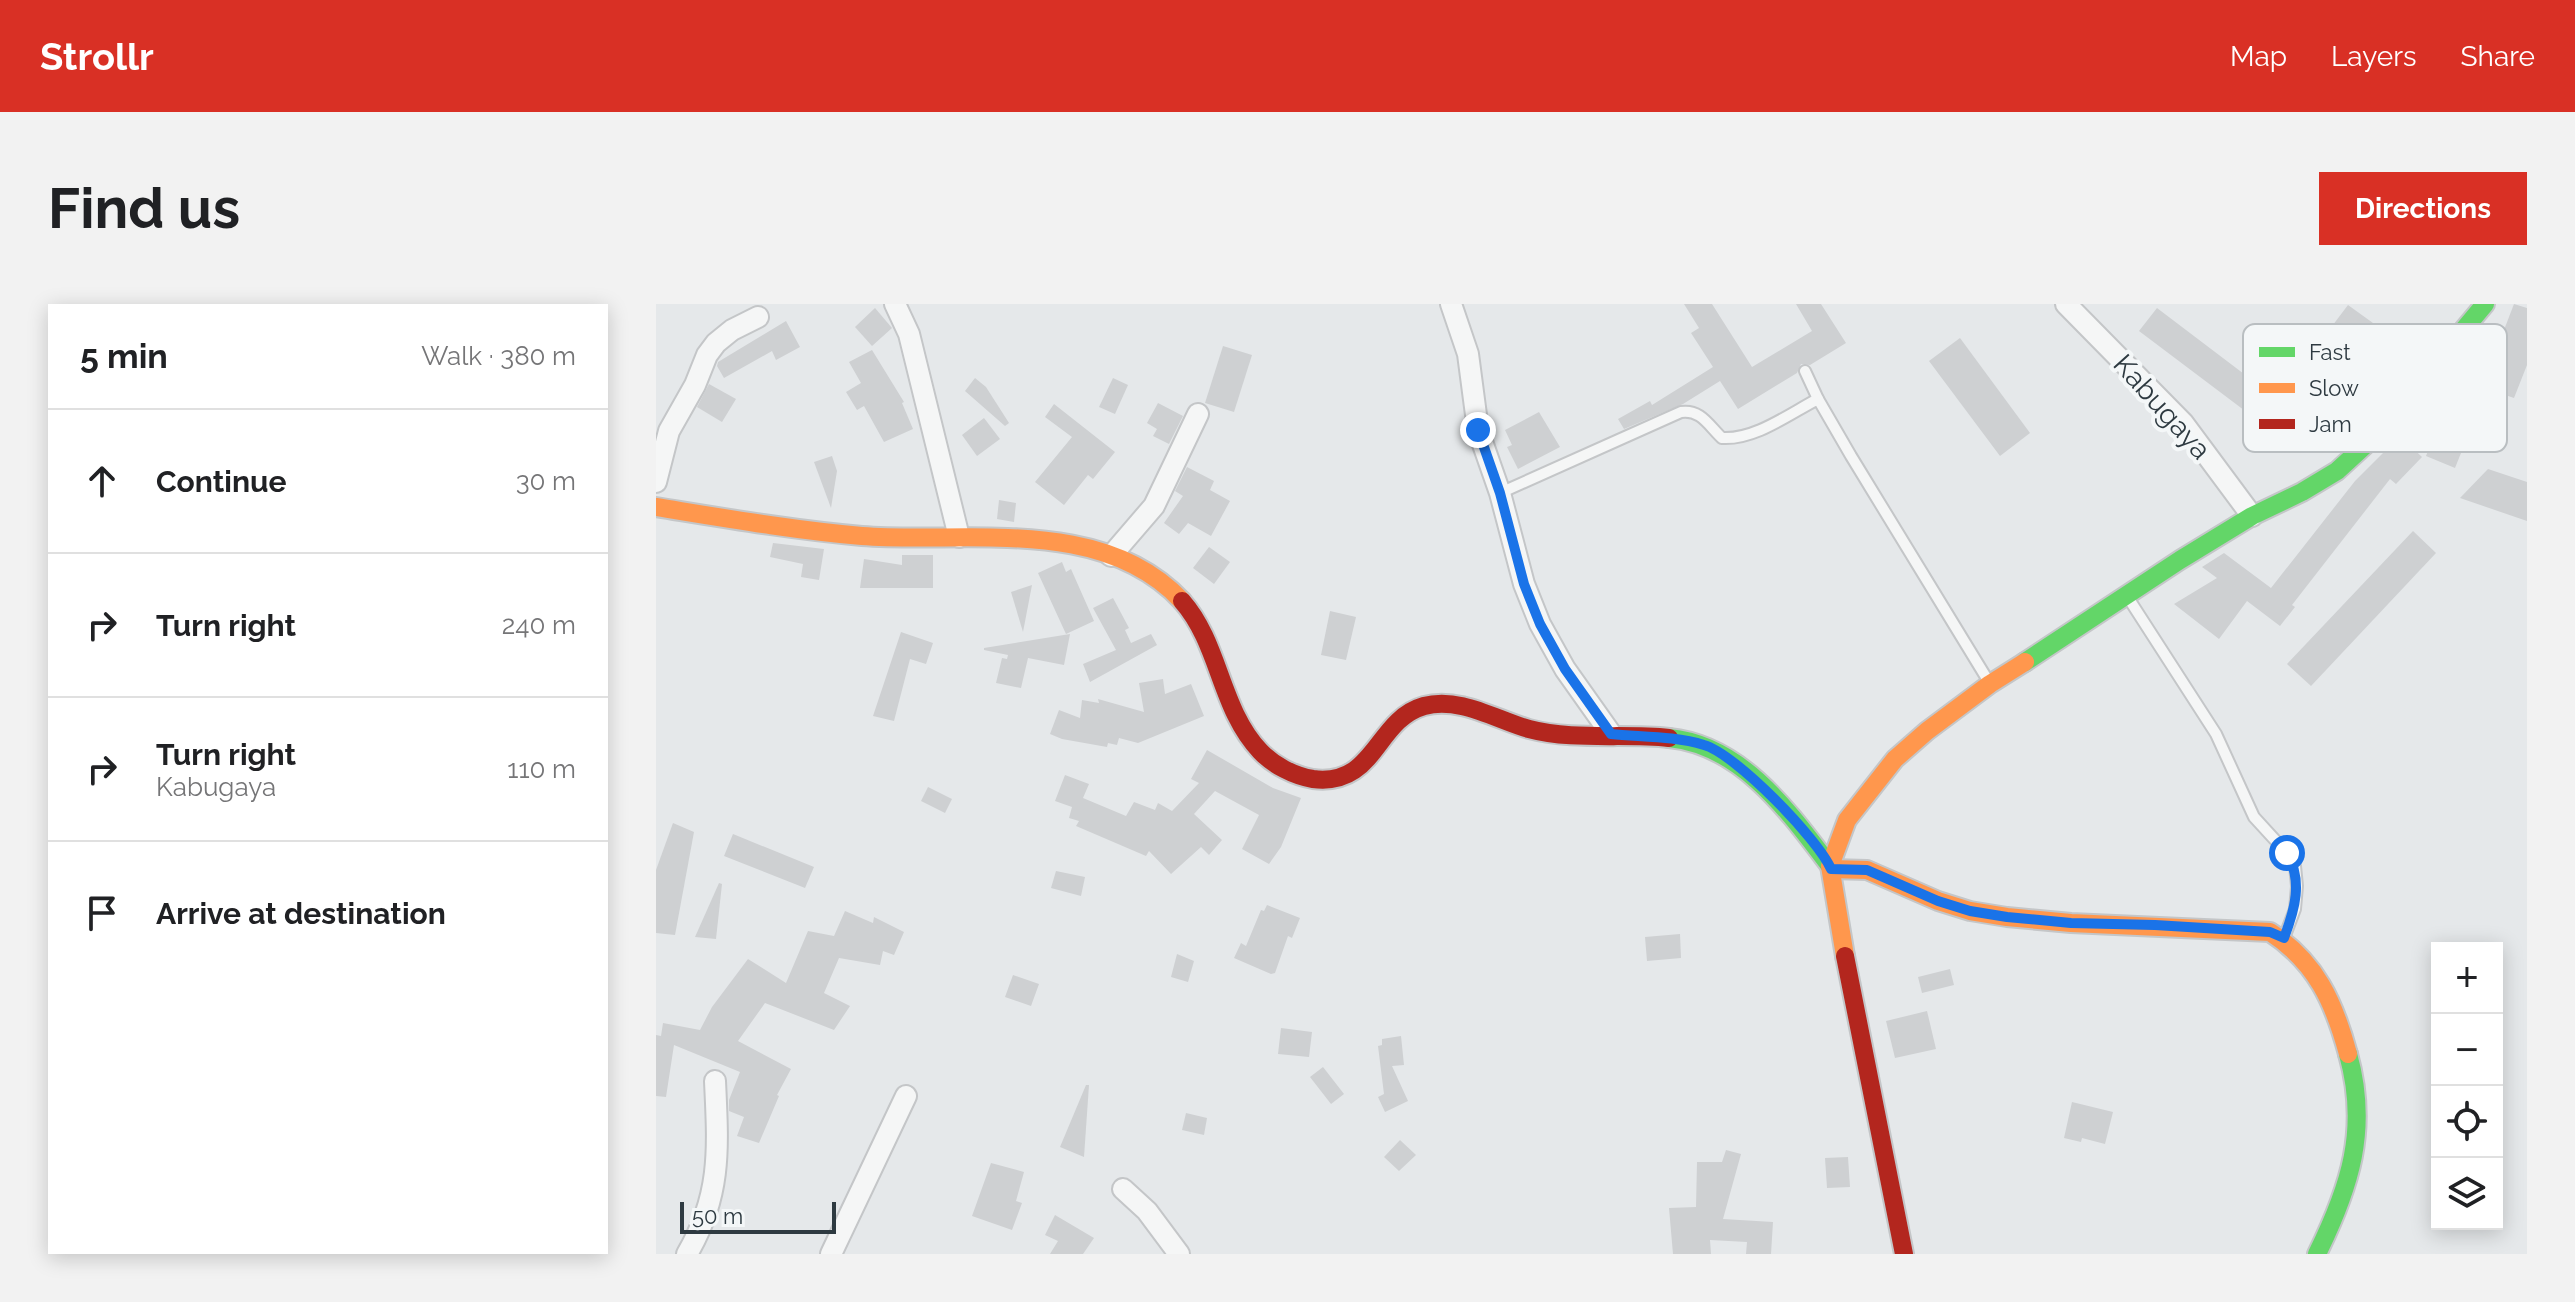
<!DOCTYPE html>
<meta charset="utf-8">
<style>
:root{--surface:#fff;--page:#f2f2f2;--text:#202124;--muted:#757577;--line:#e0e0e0;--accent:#d93025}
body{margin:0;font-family:Raleway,sans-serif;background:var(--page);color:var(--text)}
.controls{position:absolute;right:24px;bottom:24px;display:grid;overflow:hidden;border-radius:0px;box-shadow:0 4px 20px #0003}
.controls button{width:72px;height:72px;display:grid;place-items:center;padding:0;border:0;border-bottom:2px solid var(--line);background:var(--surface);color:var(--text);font:40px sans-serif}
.scale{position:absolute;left:24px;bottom:20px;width:156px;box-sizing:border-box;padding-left:8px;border:4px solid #2e3a41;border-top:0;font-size:22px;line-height:28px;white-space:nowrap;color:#2e3a41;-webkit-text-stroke:6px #f4f7f8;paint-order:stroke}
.stop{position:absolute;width:24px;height:24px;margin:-18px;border:6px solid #1a73e8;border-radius:50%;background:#fff}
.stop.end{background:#1a73e8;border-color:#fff;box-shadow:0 2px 8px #0008}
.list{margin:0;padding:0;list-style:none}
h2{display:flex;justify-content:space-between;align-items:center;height:104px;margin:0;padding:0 32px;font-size:34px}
h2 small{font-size:26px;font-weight:400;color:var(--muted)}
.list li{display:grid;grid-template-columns:52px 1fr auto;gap:24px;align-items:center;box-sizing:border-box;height:144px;padding:0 32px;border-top:2px solid var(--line)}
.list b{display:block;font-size:30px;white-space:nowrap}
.list p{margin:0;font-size:26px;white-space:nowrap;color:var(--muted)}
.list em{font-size:26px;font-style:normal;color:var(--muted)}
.icon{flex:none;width:44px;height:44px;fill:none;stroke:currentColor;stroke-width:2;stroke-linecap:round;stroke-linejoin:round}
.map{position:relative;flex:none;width:1871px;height:950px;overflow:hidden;border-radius:0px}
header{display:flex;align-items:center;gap:48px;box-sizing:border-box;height:112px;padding:0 40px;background:var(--accent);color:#fff}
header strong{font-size:38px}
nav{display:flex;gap:44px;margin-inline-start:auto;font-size:28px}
.intro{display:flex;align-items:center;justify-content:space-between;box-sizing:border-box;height:192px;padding:0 48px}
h1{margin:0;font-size:56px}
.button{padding:20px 36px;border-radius:0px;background:var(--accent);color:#fff;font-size:28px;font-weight:700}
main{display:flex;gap:48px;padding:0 48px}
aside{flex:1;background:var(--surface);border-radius:0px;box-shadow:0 4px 20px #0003}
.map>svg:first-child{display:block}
.building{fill:#ced0d2}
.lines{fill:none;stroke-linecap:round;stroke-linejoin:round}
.lane-casing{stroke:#c4c6c8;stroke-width:14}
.street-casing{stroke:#c4c6c8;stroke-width:24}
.fast-casing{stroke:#c4c6c8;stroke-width:22}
.slow-casing{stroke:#c4c6c8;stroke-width:22}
.jam-casing{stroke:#c4c6c8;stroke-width:22}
.lane{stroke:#f5f6f6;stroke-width:10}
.street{stroke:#f5f6f6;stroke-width:20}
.fast{stroke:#63d668;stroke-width:18}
.slow{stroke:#ff974d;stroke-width:18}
.jam{stroke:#b3261e;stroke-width:18}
.route{stroke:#1a73e8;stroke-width:10}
.labels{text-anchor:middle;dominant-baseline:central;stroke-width:8;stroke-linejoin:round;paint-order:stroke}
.street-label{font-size:28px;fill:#2e3a41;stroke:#f4f7f8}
.key{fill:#f4f7f8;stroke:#b9bec1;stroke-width:2}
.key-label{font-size:22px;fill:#2e3a41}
</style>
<header>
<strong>Strollr</strong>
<nav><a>Map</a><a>Layers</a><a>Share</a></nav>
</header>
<div class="intro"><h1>Find us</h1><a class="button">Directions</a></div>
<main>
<aside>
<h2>5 min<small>Walk · 380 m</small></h2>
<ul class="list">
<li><svg class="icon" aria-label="ahead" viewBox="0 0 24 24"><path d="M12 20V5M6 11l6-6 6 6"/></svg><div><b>Continue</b></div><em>30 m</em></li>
<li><svg class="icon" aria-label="right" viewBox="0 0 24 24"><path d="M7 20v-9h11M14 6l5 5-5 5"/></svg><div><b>Turn right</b></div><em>240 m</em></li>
<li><svg class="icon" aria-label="right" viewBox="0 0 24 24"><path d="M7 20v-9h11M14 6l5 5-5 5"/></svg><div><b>Turn right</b><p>Kabugaya</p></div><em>110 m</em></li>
<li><svg class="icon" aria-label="arrive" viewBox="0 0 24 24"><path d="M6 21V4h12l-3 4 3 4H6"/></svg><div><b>Arrive at destination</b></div></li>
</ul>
</aside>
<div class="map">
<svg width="1871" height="950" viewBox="0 0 1871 950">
<rect width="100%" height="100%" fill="#e5e8ea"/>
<g class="building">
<polygon points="1028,0 1056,0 1096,63 1156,27 1140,0 1165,0 1190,39 1154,61 1145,60 1141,69 1082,105 1064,77 1027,100 968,125 962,115 994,97 996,101 1057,63 1035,29 1043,24"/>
<polygon points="1858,0 1871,4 1871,61 1858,94 1826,83"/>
<polygon points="1692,1 1717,19 1649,108 1646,107 1625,134 1483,27 1501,4 1621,95"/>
<polygon points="219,4 236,24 216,42 199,23"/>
<polygon points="130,17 144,43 120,56 116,47 68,74 61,62 62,58"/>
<polygon points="1304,34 1374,129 1344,152 1273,57"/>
<polygon points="567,42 596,51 578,108 549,99"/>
<polygon points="216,46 248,98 246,99 257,125 228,138 208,102 201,106 190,88 205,79 193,58"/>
<polygon points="319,74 330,83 353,119 349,122 309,87"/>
<polygon points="457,74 472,81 459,110 443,103"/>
<polygon points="1799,78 1829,89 1799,164 1770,152"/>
<polygon points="53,80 80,95 66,118 41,103"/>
<polygon points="502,99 527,112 513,140 497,132 501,125 491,119"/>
<polygon points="398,100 459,148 437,175 432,171 408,201 379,178 416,133 389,113"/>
<polygon points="883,108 904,143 862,165 851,143 856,141 849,126"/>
<polygon points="328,114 344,135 321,152 306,131"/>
<polygon points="1744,132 1766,153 1740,180 1734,175 1636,301 1639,303 1624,322 1591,297 1563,335 1518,300 1561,274 1546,263 1568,249 1615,284 1699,177"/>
<polygon points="176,152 181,167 175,204 158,158"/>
<polygon points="531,163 558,177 554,186 574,197 555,232 532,219 523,230 508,219 527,192 519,187"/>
<polygon points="1832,165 1871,178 1871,217 1804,194"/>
<polygon points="343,196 360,199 358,218 341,215"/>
<polygon points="1757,227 1780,249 1655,382 1631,360"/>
<polygon points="117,239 168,245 163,276 145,273 147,260 114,253"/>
<polygon points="553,243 574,258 558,280 537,264"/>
<polygon points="246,251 277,251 277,284 204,284 208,255 246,261"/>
<polygon points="406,258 410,268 415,265 438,317 410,330 382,269"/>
<polygon points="376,281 367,328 355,288"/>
<polygon points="457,294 473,324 469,326 475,339 495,330 501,341 434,378 427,360 460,346 437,304"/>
<polygon points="674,307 700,313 690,356 665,351"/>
<polygon points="245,328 277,339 270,360 254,355 238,417 217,412"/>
<polygon points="414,330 408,361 372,354 365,384 340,379 346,354 351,355 352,351 328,346 328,344"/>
<polygon points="507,375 509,390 535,380 548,412 482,439 463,434 461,441 452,439 451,443 406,435 394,430 403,406 424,414 426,396 443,399 442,395 488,408 483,379"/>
<polygon points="551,446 617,484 645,494 625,543 613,560 586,545 603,511 559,487 538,510 566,536 553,551 545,543 515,570 493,547 490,552 420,522 423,517 413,514 416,503 399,497 409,471 433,480 427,494 470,512 478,498 499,506 502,499 516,507 543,479 535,475"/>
<polygon points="272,483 296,495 289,509 265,497"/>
<polygon points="17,519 38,528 19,631 0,629 0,566"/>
<polygon points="77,530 158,563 149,584 68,552"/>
<polygon points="400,567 429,573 425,592 395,584"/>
<polygon points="63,579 66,580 60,635 39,633"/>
<polygon points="611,601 644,614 636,634 632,632 619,669 615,670 578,654 585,639 590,642 605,606 608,607"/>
<polygon points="189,607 217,619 218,613 248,628 238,651 227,647 224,661 183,654 168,689 194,702 178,726 109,699 82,737 135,765 121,791 123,792 103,839 81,832 88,813 73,807 73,796 84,768 18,741 10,793 0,792 0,731 5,732 7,719 44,726 56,703 92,655 130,679 152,627 178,632"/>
<polygon points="1024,630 1025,654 991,657 989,633"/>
<polygon points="521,650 538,657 532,678 515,673"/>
<polygon points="1294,665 1298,681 1266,689 1262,673"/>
<polygon points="357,671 383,680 375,702 349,693"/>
<polygon points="1271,707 1280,745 1239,754 1230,717"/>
<polygon points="625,724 656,728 653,753 622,750"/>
<polygon points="745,732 748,761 736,762 752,797 729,808 722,793 728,790 722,742 726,741 726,735"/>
<polygon points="667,763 688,790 675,800 654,773"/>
<polygon points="430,781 433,781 428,853 404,843"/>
<polygon points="1416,798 1457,808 1449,840 1426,834 1425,838 1408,834"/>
<polygon points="530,809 551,814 548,831 526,826"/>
<polygon points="744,836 760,851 743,867 728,853"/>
<polygon points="1070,846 1085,850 1067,915 1117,918 1115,950 1090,950 1091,938 1054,936 1055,950 1017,950 1013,904 1040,903 1041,858 1066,858"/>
<polygon points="1192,853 1194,883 1171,884 1169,854"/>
<polygon points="335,859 368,868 360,897 366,899 356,926 316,912"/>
<polygon points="399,911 438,934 427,950 394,950 402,937 389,931"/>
</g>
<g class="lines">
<defs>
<g id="lane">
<polyline points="1149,67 1162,95 1195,152 1333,378"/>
<path d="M 844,189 L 1025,108 C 1045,105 1053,122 1066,134 C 1099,136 1133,110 1162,95"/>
<polyline points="1471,292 1560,430 1598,513 1631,549 1639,562 1641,582 1639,605 1628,634"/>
</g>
<g id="street">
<polyline points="239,0 253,30 303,233"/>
<polyline points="795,0 812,50 822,126 844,189 868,280 884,320 909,365 955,430"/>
<polyline points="1410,0 1527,119 1596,212"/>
<polyline points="0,178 13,127 39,81 51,51 60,39 76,26 102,13"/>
<polyline points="455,252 498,202 542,110"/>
<polyline points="467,885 491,907 523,950"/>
<path d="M 31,950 C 66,891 62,843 59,777"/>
<polyline points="175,950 250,792"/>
</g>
<g id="fast">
<polyline points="1369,358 1524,256 1596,212 1646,188 1681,167 1718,133 1829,0"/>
<path d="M 1013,434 C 1086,441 1133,508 1174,562"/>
<path d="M 1661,950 C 1694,883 1713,825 1692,750"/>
</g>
<g id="slow">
<path d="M 0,203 C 68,214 137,226 206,232 C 310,240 446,211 526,297"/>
<path d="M 1175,565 L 1211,566 L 1282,597 L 1314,607 L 1351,613 L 1415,619 L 1614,628 C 1660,658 1678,698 1692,750"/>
<polyline points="1189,652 1174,562 1191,516 1239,455 1271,427 1334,380 1369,358"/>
</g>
<g id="jam">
<path d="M 526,297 C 564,340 564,405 604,447 C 617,461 638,472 657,475 C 720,483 719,416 768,402 C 803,392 841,416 873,425 C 918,437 967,429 1013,434"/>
<polyline points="1189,652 1248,950"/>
</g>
</defs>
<use href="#lane" class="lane-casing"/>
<use href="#street" class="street-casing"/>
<use href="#fast" class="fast-casing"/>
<use href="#slow" class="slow-casing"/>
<use href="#jam" class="jam-casing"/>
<use href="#lane" class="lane"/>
<use href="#street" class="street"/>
<use href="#fast" class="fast"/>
<use href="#slow" class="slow"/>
<use href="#jam" class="jam"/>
</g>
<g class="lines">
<path class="route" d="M 822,126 L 844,189 L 868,280 L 884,320 L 909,365 L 955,430 C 986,433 1019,432 1048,441 C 1080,450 1162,535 1175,565 L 1211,566 L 1282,597 L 1314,607 L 1351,613 L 1415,619 L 1499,621 L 1614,628 L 1628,634 C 1639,605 1647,577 1631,549"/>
</g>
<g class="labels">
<g class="street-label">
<text transform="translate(1506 103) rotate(48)">Kabugaya</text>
</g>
</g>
<rect x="1587" y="20" width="264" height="128" rx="12" class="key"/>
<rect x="1603" y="43" width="36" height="10" fill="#63d668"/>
<rect x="1603" y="79" width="36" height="10" fill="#ff974d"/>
<rect x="1603" y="115" width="36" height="10" fill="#b3261e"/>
<g class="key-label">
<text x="1653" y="56">Fast</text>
<text x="1653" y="92">Slow</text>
<text x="1653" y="128">Jam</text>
</g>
</svg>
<div class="controls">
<button>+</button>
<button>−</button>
<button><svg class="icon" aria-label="locate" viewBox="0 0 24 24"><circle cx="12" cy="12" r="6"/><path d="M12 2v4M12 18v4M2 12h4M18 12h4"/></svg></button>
<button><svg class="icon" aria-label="layers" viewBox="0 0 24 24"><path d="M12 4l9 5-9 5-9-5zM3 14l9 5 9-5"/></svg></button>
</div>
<div class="scale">50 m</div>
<div class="stop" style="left:1631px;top:549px"></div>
<div class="stop end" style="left:822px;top:126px"></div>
</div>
</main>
